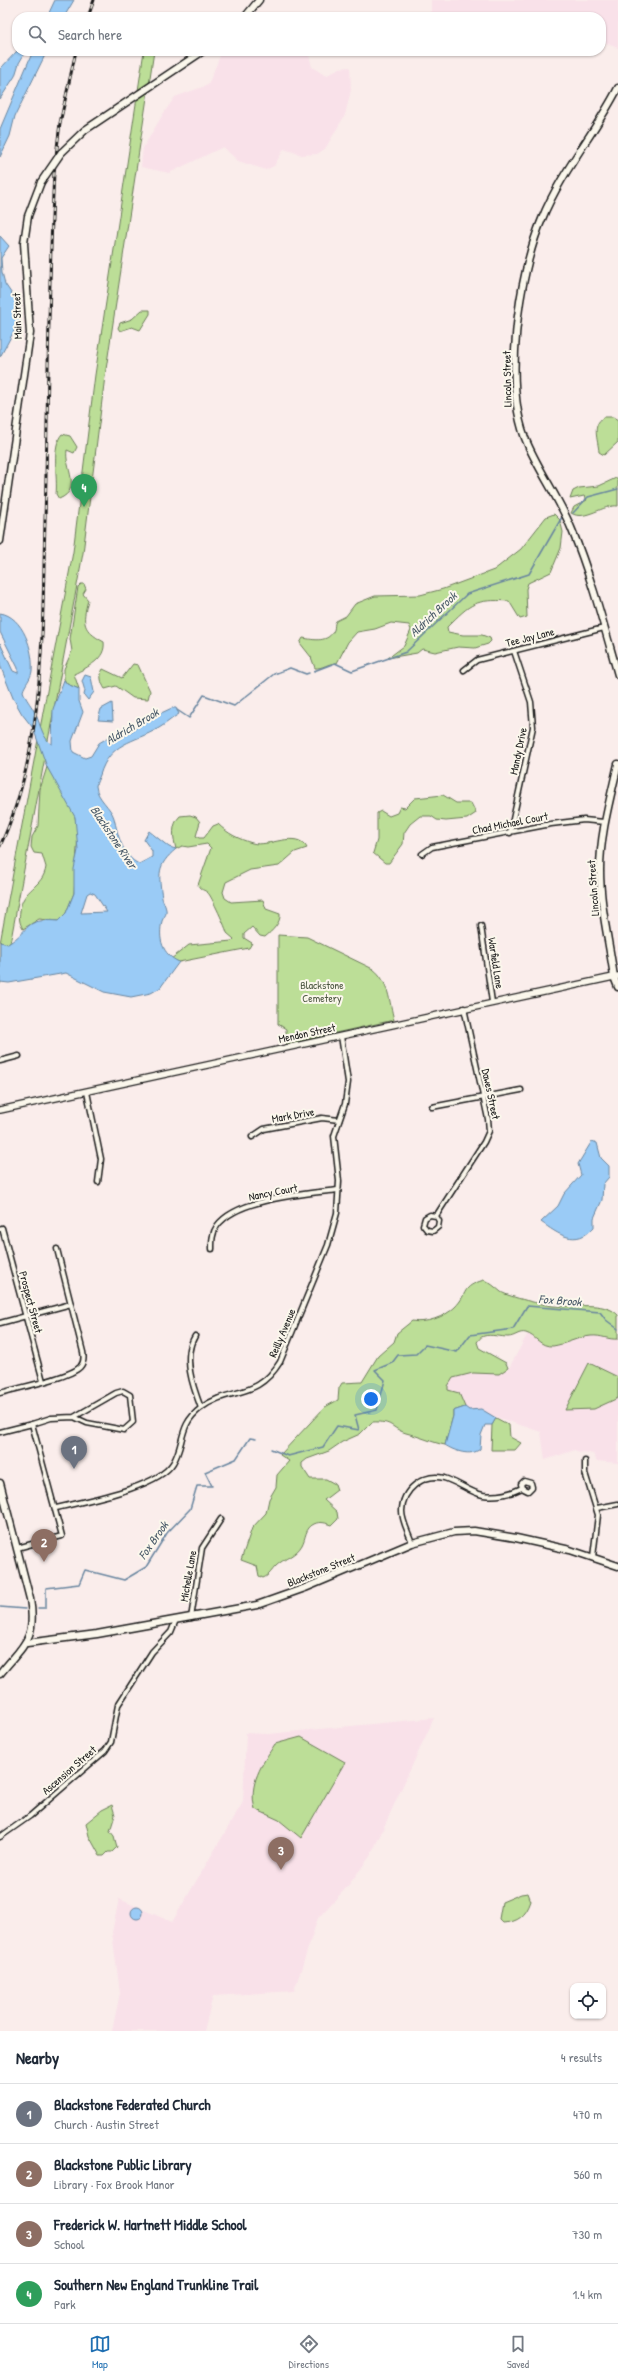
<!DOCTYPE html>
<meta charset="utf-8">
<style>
:root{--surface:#fff;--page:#f6f6f7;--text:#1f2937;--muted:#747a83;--line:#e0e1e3;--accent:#1f6fb2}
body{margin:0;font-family:"Patrick Hand",sans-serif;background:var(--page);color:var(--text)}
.controls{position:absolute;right:12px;bottom:12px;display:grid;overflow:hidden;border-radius:8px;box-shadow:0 1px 3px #0004}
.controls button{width:36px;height:36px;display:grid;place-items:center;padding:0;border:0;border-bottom:1px solid var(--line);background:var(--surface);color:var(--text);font:20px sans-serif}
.you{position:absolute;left:371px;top:1399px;width:14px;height:14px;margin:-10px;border:3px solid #fff;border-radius:50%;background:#1a73e8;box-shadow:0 0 0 6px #1a73e833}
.badge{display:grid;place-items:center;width:26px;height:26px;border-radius:50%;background:var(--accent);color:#fff;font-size:13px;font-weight:700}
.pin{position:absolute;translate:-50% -33px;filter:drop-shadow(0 1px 2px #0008)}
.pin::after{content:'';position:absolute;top:21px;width:14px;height:12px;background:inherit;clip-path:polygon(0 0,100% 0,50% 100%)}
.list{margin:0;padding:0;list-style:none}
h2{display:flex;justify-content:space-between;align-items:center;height:52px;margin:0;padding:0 16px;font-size:17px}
h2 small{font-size:13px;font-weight:400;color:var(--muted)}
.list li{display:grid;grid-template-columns:26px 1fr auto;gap:12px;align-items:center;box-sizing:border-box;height:60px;padding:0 16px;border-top:1px solid var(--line)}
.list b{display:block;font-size:15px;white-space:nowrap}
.list p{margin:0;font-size:13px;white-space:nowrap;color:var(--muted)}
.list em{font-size:13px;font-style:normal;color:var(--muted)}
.icon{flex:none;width:22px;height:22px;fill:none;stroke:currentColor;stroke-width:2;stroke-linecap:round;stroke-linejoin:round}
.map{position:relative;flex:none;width:618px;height:2031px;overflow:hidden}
.search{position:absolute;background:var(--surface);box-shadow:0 1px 3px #0004;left:12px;right:12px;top:12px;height:44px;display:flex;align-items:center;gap:10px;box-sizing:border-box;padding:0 14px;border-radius:16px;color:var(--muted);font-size:15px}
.sheet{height:292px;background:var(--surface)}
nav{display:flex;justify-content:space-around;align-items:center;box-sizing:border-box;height:56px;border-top:1px solid var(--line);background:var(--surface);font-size:11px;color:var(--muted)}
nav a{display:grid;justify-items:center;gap:2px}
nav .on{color:var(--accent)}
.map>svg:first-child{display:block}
.built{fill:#f9e1e9}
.green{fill:#bcde97;stroke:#6c7d5a}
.water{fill:#9acbf6;stroke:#68859f;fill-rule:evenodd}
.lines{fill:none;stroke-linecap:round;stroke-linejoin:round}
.stream{stroke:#68859f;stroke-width:1.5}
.minor-casing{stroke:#1c1c1c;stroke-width:7}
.tertiary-casing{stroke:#1c1c1c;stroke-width:8}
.secondary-casing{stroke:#1c1c1c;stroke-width:9}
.minor{stroke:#fbf7ec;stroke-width:4}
.tertiary{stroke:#fbf7ec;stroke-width:5.5}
.secondary{stroke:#fbf7ec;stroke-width:6}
.rail-casing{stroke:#1c1c1c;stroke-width:3}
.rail{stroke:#fbf7ec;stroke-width:1.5;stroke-dasharray:4.5;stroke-linecap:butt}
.secondary-bridge-casing{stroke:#1c1c1c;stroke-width:9;stroke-linecap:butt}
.secondary-bridge{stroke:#fbf7ec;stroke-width:6}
.labels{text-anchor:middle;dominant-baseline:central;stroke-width:4;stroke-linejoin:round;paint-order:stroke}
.street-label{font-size:11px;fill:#1c1c1c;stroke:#fbf7ec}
.park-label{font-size:11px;fill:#4c5641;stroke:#fbf7ec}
.water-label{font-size:12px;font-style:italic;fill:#485968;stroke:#fbf7ec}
</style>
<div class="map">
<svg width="618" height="2031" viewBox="0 0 618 2031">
<rect width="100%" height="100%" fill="#faedeb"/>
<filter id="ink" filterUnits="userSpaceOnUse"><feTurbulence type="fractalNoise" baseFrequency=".025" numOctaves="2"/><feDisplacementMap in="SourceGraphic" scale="8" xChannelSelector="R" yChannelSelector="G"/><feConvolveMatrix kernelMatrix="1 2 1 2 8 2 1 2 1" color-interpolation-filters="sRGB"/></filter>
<g filter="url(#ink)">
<g class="built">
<polygon points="431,0 618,0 618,48 601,41 601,17 431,17"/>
<polygon points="222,51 308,51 312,67 326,76 339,68 350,67 351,90 345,115 325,149 317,154 302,155 284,149 274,166 266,170 238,161 223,147 169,173 141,167 143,148 163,114 175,97 208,85"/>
<polygon points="541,1309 618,1331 618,1463 597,1461 593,1454 584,1452 579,1453 575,1450 545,1460 541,1432 496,1417 418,1408 419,1367 508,1370"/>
<polygon points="434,1718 371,1855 348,1886 318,1918 294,1991 213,1996 204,2031 112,2031 120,1993 112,1932 119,1899 172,1922 243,1802 246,1733 268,1734"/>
</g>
<g class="green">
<polygon points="144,51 154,51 105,376 83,553 12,934 0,984 0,943 73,552 95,375"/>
<polygon points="142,310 150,310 150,314 140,330 132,327 120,331 118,328 120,323 132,319"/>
<path d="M 604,417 L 613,417 L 618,420 L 618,442 L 604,455 L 599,452 C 598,439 591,425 604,417 Z"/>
<path d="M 62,434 L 70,436 L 77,447 L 74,453 L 67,450 C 64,468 83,489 59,499 L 56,494 C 58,477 51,446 62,434 Z"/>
<path d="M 616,478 L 618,478 L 618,506 C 603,504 585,522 571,513 L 574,507 L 587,500 L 584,496 L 570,499 L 573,491 L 579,488 L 599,486 Z"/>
<path d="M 554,514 L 560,520 L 563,532 L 561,548 L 551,572 L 528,583 L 526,589 L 527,617 L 520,619 L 509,601 C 475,599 471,603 447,627 L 448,632 L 463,635 L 482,635 L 490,638 L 491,641 L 488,644 L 475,648 L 458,647 L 435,652 L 422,649 L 417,653 L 388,658 L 404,646 L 411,630 L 409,625 L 391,623 L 375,629 L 357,632 L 348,642 L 337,663 C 328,663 322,669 315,668 L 311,657 L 300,643 L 303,638 C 314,640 328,643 334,630 C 335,627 334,624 336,621 L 346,616 L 355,604 L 375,596 L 420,595 L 443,589 L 494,570 L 521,549 L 546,517 Z"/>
<path d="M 81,584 L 84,584 L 86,589 L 83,594 L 88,600 C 82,623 82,630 104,642 C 106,659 88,667 74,674 L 79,689 L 67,684 L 64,679 L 64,669 L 72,651 L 70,639 L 78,587 Z"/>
<path d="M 133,664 L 138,665 L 150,691 L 148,699 L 133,698 L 116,686 L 105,689 C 101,683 99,675 103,669 L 122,678 Z"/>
<path d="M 47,767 L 74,811 L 78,834 L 74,893 L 66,913 L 58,921 L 39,919 L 23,929 C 19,922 19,918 20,911 C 22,888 43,888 46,867 L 42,854 L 34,853 L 31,847 L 32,837 L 38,826 L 40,789 Z"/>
<polygon points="443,795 456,803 471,803 476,813 467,819 446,821 437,820 431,816 420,816 410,824 404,833 403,844 389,863 385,863 373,853 377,840 377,813 381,811 389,816 397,813 400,807 405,808 415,798"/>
<path d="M 190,815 L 196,817 L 200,822 L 196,836 L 199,838 L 204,838 L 213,826 L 218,824 C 228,834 239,839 252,843 C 268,848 297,829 307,848 L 295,852 L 279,866 L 250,870 L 226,882 L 223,892 L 225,898 L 231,902 L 263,900 L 266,909 L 280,914 C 281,923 272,931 265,937 L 260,936 L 252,927 L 244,934 L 244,938 L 252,943 L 249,948 L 179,962 L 171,959 L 189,945 L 232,941 L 234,939 L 227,933 C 227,930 211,895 208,893 C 204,889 201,891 198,885 L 211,848 L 207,844 L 188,847 L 182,846 L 176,849 C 173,837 171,825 180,816 Z"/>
<path d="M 278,935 L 307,937 L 373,969 C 389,981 389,1001 394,1020 L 286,1044 L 286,1029 L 278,1024 Z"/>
<path d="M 484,1280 C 491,1283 495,1287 501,1292 C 509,1297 544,1305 553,1306 C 572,1308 604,1300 618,1315 L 618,1339 C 608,1340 602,1335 591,1336 C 578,1337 566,1344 553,1346 C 540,1347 536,1336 526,1333 C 519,1331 515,1337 508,1337 C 501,1337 491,1334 484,1336 C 480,1337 479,1340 477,1342 L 479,1348 L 506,1363 L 508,1368 L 499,1374 L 473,1373 L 453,1378 L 448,1386 L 448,1390 L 459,1393 L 465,1407 L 453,1411 L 453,1416 L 445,1445 C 434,1443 418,1436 406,1433 C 390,1428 394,1421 372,1422 L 360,1434 L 342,1442 L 329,1451 L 307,1459 L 302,1463 L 302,1467 L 310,1479 L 326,1479 L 335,1484 L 337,1490 L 324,1500 L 337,1512 L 338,1519 L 332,1525 C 326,1523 320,1521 314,1524 C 305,1528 306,1538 302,1545 C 296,1556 284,1558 276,1566 C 271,1571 270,1575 263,1578 L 259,1576 L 257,1566 L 241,1560 L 252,1528 L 266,1513 L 269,1499 L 276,1487 L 277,1475 L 289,1461 L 280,1455 L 325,1407 L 338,1400 L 339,1388 L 342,1383 L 362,1382 L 378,1356 L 394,1342 L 397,1333 L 412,1321 C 425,1324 445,1317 455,1307 C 469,1293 460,1287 484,1280 Z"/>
<polygon points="589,1363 618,1377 618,1398 594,1409 565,1410"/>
<polygon points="496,1418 509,1425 510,1437 521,1443 515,1450 491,1450 492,1425"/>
<path d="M 301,1737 L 345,1762 L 301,1838 L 279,1820 L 255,1809 C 248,1784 262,1764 275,1744 Z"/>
<polygon points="112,1805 115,1815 110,1831 114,1836 117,1847 112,1852 108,1852 104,1856 100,1856 89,1836 86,1823 102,1810"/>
<path d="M 528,1893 L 531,1901 C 526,1916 518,1922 503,1923 L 499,1919 L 502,1902 L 521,1894 Z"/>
</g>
<g class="water">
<polygon points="55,0 74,0 64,17 47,17"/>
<polygon points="17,51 26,51 19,63 15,76 0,99 0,69"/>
<polygon points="33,51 47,51 15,116 10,136 0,157 0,129"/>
<polygon points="0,236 9,246 1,258 2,272 5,284 20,306 21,318 0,357"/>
<path d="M 0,613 C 23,616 34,651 32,671 C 31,679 25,684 23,691 C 26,700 30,703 34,711 C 40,721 41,735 50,743 L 52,744 L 53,709 L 64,680 L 67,684 L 79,689 L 79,701 L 83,712 L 72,741 L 73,752 L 85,758 L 91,756 L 99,743 L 109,737 L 128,734 L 146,720 L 172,708 L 176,708 L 179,714 C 172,718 166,724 159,728 C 133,743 110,742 100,775 C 99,778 96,783 96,786 C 97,799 111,807 114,818 C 118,835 122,856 139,864 L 152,857 L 152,851 L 144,840 L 149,831 L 169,847 L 176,849 C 156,866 159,874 162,898 C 163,902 167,908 166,913 C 166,915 163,918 162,921 C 158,939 162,954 179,962 L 160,988 L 151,993 L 131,997 L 104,992 L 66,973 L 9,983 L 0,982 L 0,942 L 8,944 C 32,929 23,918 58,921 L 66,913 L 74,893 L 74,869 L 78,850 L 75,817 L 47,767 L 33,728 L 22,714 L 13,698 L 0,665 L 0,643 L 13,671 L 18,673 L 18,668 L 0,632 ZM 90,892 L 95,894 L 107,912 L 81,913 L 87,894 Z"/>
<polygon points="85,675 91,677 94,692 88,700 84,695 85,691 82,681"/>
<polygon points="112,703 113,721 98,720 101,709"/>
<path d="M 592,1141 L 597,1143 L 601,1158 L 609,1166 L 609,1177 L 603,1184 L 602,1200 L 594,1218 L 594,1227 C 576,1248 558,1234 541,1222 L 558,1206 L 564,1194 L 581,1175 L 578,1164 Z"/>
<path d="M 465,1407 L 469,1410 L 481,1409 L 496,1418 L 492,1425 L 485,1425 L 481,1435 L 480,1449 C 471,1457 454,1451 445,1445 L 453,1416 L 453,1411 Z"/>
<circle cx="137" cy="1913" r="6"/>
</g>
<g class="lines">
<g class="stream">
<polyline points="573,513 588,497 618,489"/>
<polyline points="314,671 335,663 352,671 406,652 467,594 529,574 562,517"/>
<polyline points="177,710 189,718 204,695 234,706 274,674 290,668 306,674 309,673"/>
<polyline points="271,1449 288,1456 323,1447 337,1426 359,1430 355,1415 377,1410 385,1380 375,1370 392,1363 398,1355 416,1354 425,1345 457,1352 470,1335 513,1329 527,1306 600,1312 606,1320 618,1329"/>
<polyline points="0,1607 25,1609"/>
<polyline points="38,1608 46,1608 46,1588 79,1584 85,1570 124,1580 146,1567 167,1533 190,1509 197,1486 212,1486 205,1472 236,1459 250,1438 256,1439"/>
</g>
<defs>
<g id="minor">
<polyline points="464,670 477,660 604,628"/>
<polyline points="510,833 533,727 531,702 514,651"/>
<polyline points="422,854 432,847 551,824 584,820 604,822"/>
<polyline points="481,926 492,1002"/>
<polyline points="0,1061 19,1056"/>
<polyline points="87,1092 101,1159 98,1182"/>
<polyline points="432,1107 521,1090"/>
<polyline points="252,1137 264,1129 322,1118 339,1120"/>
<polyline points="436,1216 430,1215 425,1218 423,1225 427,1230 433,1231 438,1227 439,1221 436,1216 484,1142 489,1131 488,1119 464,1008"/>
<polyline points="0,1229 2,1228 43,1381"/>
<path d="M 212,1249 C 212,1241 212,1233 217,1226 C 237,1198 307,1194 338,1190"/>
<polyline points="0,1323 71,1304"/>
<path d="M 195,1336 C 182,1357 193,1387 201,1408"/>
<path d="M 0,1393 C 18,1388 69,1378 80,1367 C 84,1363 84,1357 83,1352 L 57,1249"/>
<polyline points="32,1424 51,1418 74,1417 87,1423 124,1430 133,1422 130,1395 123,1391 116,1393 74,1417"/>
<polyline points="0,1432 32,1424 62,1536 17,1548"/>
<polyline points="585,1461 585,1473 598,1515 593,1557"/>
<path d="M 56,1508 C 84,1501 158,1488 173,1463 C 185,1444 178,1425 201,1408 C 230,1386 256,1401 280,1362 L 328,1245 L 337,1213 L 339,1181 L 334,1136 L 345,1104 L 348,1082 L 341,1036"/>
<polyline points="597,1508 618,1504"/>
<path d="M 412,1543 C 409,1533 402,1522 402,1511 C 402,1490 423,1473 444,1478 C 458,1482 469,1492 483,1495 C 497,1497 510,1494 522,1488 L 528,1491 L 532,1487 L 531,1483 L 524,1481 L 521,1484 L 522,1488"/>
<polyline points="191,1618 202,1548 221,1519"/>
<polyline points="0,1837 30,1816 105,1751 111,1742 118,1705 152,1652 171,1632 176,1620"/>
</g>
<polyline id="tertiary" points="0,1110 618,976"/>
<g id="secondary">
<polyline points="245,17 259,0"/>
<path d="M 618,88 C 595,133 561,172 542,219 C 518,275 502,389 528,445 C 541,474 560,500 572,530 C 591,576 604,626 618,675"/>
<polyline points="61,153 85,130 203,51"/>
<polyline points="0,541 30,333 24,243 28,216 41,182"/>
<path d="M 618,764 C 610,800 600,834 600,870 C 600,906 609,941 614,977 L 618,987"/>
<path d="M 0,1483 L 30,1599 C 37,1640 23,1645 0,1674"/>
<polyline points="27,1643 97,1634 257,1605 305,1588 412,1543 454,1532 474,1531 516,1538 570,1550 618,1566"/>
</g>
</defs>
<use href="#minor" class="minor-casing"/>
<use href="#tertiary" class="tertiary-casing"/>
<use href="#secondary" class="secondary-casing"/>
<use href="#minor" class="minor"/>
<use href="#tertiary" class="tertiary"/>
<use href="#secondary" class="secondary"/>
<defs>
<g id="rail">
<polyline points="88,17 94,0"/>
<path d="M 0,846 C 46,749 42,625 45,521 C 48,405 48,289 54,173 L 60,123 L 76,51"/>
</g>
</defs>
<use href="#rail" class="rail-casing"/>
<use href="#rail" class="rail"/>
<defs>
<polyline id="secondary-bridge" points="41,182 61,153"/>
</defs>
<use href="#secondary-bridge" class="secondary-bridge-casing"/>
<use href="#secondary-bridge" class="secondary-bridge"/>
</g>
</g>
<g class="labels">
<g class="street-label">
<text transform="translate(17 316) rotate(-92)">Main Street</text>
<text transform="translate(507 379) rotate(-91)">Lincoln Street</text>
<text transform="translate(530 637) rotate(-14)">Tee Jay Lane</text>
<text transform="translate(518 751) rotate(-78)">Mandy Drive</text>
<text transform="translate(510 823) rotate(-11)">Chad Michael Court</text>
<text transform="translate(593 888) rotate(-94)">Lincoln Street</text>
<text transform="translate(496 963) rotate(81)">Warfield Lane</text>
<text transform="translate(307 1033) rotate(-12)">Mendon Street</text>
<text transform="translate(491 1094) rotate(78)">Dawes Street</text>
<text transform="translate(293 1115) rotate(-10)">Mark Drive</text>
<text transform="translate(273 1192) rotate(-11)">Nancy Court</text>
<text transform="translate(31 1302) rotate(75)">Prospect Street</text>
<text transform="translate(282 1333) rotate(-67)">Reilly Avenue</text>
<text transform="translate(321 1570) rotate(-22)">Blackstone Street</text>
<text transform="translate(188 1576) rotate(-80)">Michelle Lane</text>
<text transform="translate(69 1770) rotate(-41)">Ascension Street</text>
</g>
<g class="park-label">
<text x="322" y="985">Blackstone<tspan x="322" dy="13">Cemetery</tspan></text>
</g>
<g class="water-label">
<text transform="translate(433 614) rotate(-43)">Aldrich Brook</text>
<text transform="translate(132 726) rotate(-31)">Aldrich Brook</text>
<text transform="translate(114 837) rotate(56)">Blackstone River</text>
<text transform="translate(560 1300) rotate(4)">Fox Brook</text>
<text transform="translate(153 1540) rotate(-55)">Fox Brook</text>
</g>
</g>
</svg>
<div class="controls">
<button><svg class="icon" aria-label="locate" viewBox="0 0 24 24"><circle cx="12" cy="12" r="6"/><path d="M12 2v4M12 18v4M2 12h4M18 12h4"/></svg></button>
</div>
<div class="you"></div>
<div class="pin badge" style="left:74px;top:1469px;background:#6b7280">1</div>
<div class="pin badge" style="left:44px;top:1562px;background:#8d6e63">2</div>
<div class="pin badge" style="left:281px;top:1870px;background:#8d6e63">3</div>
<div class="pin badge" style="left:84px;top:507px;background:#2e9e5b">4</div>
<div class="search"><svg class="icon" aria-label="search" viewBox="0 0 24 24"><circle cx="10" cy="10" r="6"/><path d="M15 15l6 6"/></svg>Search here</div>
</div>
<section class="sheet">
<h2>Nearby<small>4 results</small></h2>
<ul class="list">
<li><span class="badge" style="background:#6b7280">1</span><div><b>Blackstone Federated Church</b><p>Church · Austin Street</p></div><em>470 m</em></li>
<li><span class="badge" style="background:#8d6e63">2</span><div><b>Blackstone Public Library</b><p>Library · Fox Brook Manor</p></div><em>560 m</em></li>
<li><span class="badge" style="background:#8d6e63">3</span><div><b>Frederick W. Hartnett Middle School</b><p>School</p></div><em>730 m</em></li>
<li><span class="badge" style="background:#2e9e5b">4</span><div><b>Southern New England Trunkline Trail</b><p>Park</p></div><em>1.4 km</em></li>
</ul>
</section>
<nav>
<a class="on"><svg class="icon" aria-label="map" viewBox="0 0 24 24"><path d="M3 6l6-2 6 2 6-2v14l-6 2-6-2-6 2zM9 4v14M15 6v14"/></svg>Map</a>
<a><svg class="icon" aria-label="directions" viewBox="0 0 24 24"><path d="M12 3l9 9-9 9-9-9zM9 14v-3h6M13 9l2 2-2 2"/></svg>Directions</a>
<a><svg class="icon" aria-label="saved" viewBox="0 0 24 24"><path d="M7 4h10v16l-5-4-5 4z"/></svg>Saved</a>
</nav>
